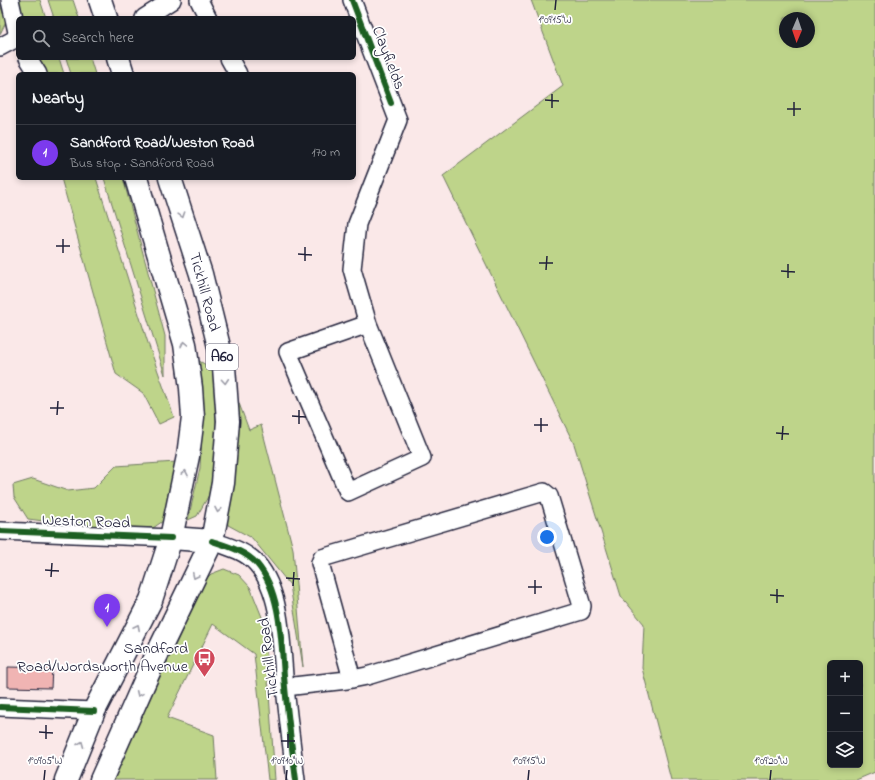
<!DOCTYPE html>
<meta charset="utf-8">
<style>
:root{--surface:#171b24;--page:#20242c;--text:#f1f3f6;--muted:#9ea1a6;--line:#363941;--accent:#7c3aed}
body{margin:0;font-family:"Indie Flower",sans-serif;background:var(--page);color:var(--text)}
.controls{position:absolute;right:12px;bottom:12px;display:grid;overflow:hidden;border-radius:6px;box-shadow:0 2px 6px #0003}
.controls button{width:36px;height:36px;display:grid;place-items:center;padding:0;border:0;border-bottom:1px solid var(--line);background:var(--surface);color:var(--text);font:20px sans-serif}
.compass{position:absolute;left:779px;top:12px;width:36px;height:36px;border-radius:50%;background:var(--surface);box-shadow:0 2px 6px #0003;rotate:182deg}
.you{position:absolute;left:547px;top:537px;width:14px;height:14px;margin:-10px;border:3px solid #fff;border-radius:50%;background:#1a73e8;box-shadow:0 0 0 6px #1a73e833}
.badge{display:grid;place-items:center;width:26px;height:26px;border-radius:50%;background:var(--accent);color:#fff;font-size:13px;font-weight:700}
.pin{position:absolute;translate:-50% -33px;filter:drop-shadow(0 1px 2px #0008)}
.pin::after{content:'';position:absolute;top:21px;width:14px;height:12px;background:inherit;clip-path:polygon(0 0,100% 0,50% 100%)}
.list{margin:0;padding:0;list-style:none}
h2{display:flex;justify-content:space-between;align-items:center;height:52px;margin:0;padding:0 16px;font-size:17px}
h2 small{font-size:13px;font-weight:400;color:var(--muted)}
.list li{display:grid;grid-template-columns:26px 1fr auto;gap:12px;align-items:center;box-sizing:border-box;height:56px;padding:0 16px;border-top:1px solid var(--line)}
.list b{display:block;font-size:15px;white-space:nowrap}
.list p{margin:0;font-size:13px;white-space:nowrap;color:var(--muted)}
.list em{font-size:13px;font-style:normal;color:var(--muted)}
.icon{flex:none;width:22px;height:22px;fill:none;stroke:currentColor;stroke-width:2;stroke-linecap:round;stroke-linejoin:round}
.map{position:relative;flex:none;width:875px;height:780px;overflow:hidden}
.search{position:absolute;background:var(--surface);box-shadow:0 2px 6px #0003;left:16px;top:16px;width:340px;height:44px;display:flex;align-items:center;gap:10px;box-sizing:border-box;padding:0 14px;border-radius:6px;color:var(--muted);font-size:15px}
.panel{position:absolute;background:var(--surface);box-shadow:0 2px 6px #0003;left:16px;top:72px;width:340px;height:108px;border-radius:6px}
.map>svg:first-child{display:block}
.green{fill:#bed48a;stroke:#707b62;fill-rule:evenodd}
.building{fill:#f0b4b3;stroke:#22223b}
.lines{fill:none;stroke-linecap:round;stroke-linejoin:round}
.minor-casing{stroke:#22223b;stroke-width:20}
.major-casing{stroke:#22223b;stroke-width:25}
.minor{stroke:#fff;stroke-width:17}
.major{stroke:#fff;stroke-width:22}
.cycleway-casing{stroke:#fff;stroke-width:8}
.cycleway{stroke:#1b5e20;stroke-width:6}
.oneway{stroke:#9c9ca7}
.ticks{fill:none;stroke:#22223b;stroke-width:1.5}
.labels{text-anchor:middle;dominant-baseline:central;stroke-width:3.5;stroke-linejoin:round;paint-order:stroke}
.shield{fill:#fff;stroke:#646476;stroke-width:1}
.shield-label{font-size:15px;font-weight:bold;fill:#22223b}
.street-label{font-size:16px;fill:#22223b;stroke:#fff}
.poi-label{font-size:16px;fill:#22223b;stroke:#fff;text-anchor:end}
.ticks-label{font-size:10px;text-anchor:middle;fill:#22223b;stroke:#fff;stroke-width:3.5;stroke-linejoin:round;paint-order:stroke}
</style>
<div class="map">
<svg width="875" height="780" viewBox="0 0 875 780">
<rect width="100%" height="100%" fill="#fae8e8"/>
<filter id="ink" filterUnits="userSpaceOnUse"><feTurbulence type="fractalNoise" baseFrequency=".025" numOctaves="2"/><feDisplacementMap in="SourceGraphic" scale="8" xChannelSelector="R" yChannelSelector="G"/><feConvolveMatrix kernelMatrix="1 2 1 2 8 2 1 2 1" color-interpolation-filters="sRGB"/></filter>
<g filter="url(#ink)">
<g class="green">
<polygon points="7,0 40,0 46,18 18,18"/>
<polygon points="48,0 73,0 79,18 54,18"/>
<path d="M 531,0 L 875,0 L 875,772 L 856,780 L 671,780 L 642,668 L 644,624 L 621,596 L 574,444 L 443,176 L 563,86 ZM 785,18 L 809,18 L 809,42 L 785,42 ZM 830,663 L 860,663 L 860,765 L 830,765 Z"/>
<polygon points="0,4 6,22 0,34"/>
<polygon points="27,58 59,58 64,74 32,74"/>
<polygon points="66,58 90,58 95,74 71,74"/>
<polygon points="61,178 96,178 148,343 174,417 159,424 143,393 116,374"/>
<polygon points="104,178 123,178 165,336 165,375"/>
<polygon points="199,361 216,370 216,458 209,495 197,516 188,520 200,468 203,413"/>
<polygon points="237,398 249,430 261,425 293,549 303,667 290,585 252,538 228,525 226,512"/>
<polygon points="176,462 166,519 153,528 90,527 28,519 14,497 13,485 33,479 68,491 94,488 116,466"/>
<polygon points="224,569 239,575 250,587 264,622 275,780 268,780 254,654 213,624 167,718 214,735 217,780 112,780 206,579 211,574"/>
</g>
<polygon class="building" points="8,667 52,668 51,688 8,687"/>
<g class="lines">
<defs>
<g id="minor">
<polyline points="199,0 208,18"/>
<polyline points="352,0 398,120 357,224 352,269 368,324 422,458 348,492 288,352 368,324"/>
<polyline points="144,18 172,0"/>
<polyline points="0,47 15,39 17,32 10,0"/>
<polyline points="28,58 38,74"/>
<polyline points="229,58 238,74"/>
<polyline points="0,531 171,538"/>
<path d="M 212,541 C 227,546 246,551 257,564 C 283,594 281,649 285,687 C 288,718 292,749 296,780"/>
<polyline points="285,687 347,680 367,676 581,611 582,606 549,496 544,492 322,558 320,563 352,679"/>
<polyline points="0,707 94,711"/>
</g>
<g id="major">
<polyline points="100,0 106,18"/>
<polyline points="118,58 123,74"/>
<polyline points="171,538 212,541"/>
<polyline points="66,780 94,711 151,600 171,538 188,456 193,417 191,388 185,344 136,178"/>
<polyline points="101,780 152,665 212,541 223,483 228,421 224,367 201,274 170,178"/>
</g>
</defs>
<use href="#minor" class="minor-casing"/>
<use href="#major" class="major-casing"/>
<use href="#minor" class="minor"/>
<use href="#major" class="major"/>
<defs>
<g id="cycleway">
<polyline points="352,0 391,103"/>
<polyline points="0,531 171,538"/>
<path d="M 212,541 C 227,546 246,551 257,564 C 283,594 281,649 285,687 C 288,718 292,749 296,780"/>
<polyline points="0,707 94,711"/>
</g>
</defs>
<use href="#cycleway" class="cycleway-casing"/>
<use href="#cycleway" class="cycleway"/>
</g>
<defs><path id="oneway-chevron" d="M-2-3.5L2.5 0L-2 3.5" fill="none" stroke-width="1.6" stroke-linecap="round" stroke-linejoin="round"/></defs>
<g class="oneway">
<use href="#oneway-chevron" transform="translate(182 215) rotate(72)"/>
<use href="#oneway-chevron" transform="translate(184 344) rotate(-103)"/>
<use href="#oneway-chevron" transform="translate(225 381) rotate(86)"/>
<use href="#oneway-chevron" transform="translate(185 473) rotate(-78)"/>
<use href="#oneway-chevron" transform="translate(218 510) rotate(101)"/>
<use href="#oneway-chevron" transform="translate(195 576) rotate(116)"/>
<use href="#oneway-chevron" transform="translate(137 627) rotate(-63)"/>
<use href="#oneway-chevron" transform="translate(139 694) rotate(114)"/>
<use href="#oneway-chevron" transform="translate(81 744) rotate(-68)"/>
</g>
</g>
<path class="ticks" d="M 555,10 L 556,0M 545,100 L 559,101M 552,108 L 552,94M 787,109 L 801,109M 794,116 L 794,102M 56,246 L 70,246M 63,253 L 63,239M 298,254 L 312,255M 305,261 L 305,247M 539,263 L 553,263M 546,270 L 547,256M 781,271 L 795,272M 788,278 L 788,264M 50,408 L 64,408M 57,415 L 58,401M 292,416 L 306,417M 299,424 L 299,410M 534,425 L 548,425M 541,432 L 541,418M 776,433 L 789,434M 782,440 L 783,426M 45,570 L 59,571M 51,577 L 52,563M 286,578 L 300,579M 293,586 L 294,572M 528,587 L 542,587M 535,594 L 535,580M 770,595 L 784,596M 777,603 L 777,589M 39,732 L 53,733M 46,739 L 46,725M 281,741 L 295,741M 288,748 L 288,734M 44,780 L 45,770M 286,780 L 287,770M 528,780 L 529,770M 770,780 L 771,770"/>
<defs>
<symbol id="bus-pin" viewBox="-11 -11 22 30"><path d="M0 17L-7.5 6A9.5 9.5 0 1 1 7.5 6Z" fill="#d1495b" stroke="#fff"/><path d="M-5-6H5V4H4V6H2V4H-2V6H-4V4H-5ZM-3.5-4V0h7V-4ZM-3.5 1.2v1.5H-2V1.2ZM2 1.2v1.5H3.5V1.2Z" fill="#fff"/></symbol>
</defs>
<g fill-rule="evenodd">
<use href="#bus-pin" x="192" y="646" width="25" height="34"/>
</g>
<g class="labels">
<rect class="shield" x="206" y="344" width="32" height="26" rx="3"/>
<g class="shield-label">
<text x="222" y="357">A60</text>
</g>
<g class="street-label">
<text transform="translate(388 58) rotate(69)">Clayfields</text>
<text transform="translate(204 292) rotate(75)">Tickhill Road</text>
<text transform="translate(86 522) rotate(2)">Weston Road</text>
<text transform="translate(269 658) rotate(-97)">Tickhill Road</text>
</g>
<g class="poi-label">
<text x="188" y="649">Sandford<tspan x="188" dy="18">Road/Wordsworth Avenue</tspan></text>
</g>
</g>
<g class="ticks-label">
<text x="555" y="23">1°09'15"W</text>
<text x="45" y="764">1°09'05"W</text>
<text x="287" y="764">1°09'10"W</text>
<text x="529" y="764">1°09'15"W</text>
<text x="771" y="764">1°09'20"W</text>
</g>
</svg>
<div class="controls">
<button>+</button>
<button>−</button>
<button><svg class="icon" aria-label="layers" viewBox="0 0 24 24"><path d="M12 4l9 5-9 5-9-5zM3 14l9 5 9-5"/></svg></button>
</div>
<svg class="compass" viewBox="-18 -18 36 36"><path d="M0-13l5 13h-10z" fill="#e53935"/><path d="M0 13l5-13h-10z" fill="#9ea1a6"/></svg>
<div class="you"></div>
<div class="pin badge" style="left:107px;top:627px">1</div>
<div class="search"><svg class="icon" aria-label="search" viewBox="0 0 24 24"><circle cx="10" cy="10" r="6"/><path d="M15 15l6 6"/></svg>Search here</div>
<section class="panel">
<h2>Nearby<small></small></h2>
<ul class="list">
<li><span class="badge">1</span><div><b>Sandford Road/Weston Road</b><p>Bus stop · Sandford Road</p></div><em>170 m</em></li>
</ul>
</section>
</div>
